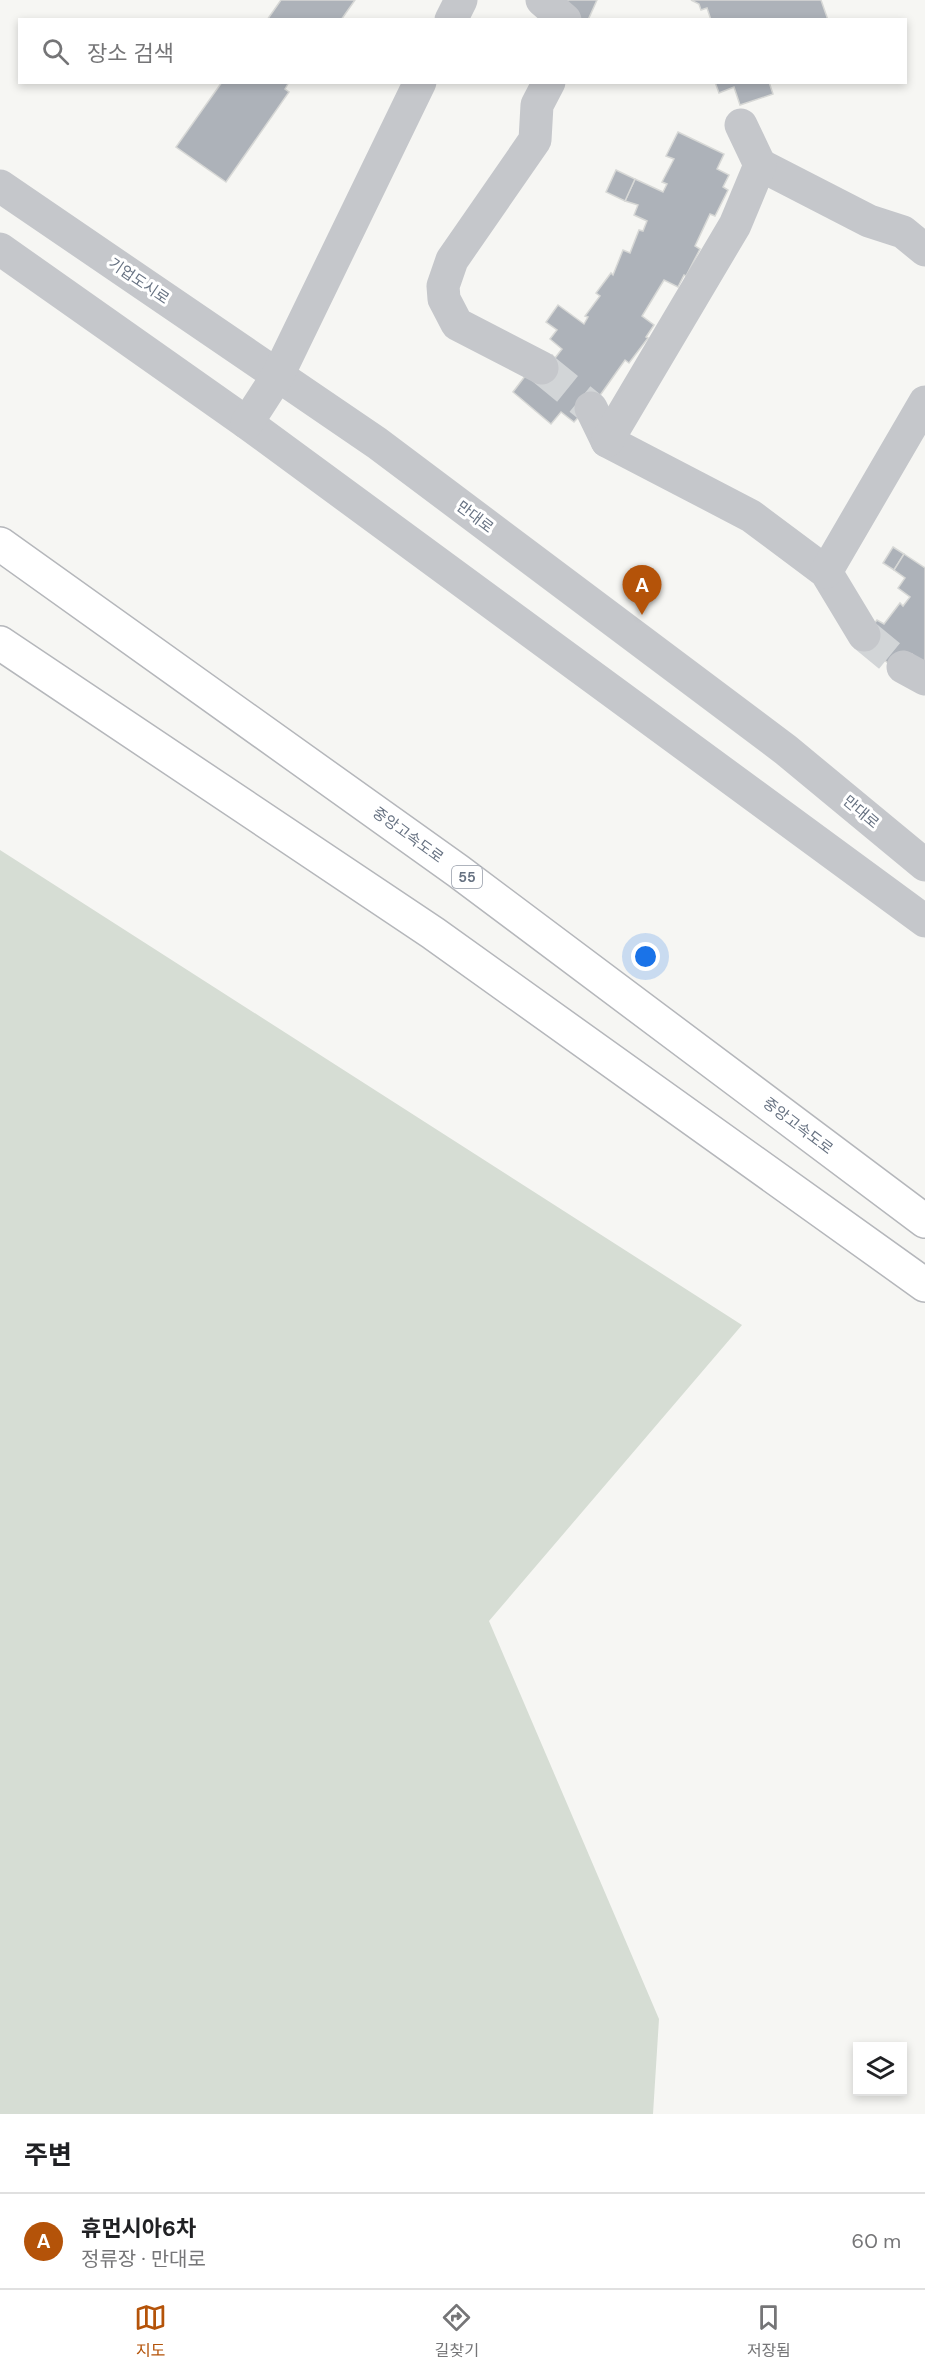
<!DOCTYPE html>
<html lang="ko">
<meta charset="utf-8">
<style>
:root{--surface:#fff;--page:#f6f6f6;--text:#202124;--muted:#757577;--line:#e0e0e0;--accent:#b45309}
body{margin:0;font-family:"DM Sans","Noto Sans KR",sans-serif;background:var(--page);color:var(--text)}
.controls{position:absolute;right:18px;bottom:18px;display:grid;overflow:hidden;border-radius:0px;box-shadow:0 3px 9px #0003}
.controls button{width:54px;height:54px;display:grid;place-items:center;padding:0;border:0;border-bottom:2px solid var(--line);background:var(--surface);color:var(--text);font:30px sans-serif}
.you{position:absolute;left:646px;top:957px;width:21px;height:21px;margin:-15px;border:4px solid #fff;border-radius:50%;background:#1a73e8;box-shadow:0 0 0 9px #1a73e833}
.badge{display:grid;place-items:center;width:39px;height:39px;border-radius:50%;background:var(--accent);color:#fff;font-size:20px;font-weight:700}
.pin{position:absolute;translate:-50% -50px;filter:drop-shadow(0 2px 3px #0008)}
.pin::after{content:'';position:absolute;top:32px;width:21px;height:18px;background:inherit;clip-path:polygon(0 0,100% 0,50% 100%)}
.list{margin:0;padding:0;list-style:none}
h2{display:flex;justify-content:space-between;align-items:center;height:78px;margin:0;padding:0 24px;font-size:26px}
h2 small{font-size:20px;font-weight:400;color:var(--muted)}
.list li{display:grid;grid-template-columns:39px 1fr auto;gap:18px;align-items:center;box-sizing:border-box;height:96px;padding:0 24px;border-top:2px solid var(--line)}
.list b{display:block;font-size:22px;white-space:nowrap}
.list p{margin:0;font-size:20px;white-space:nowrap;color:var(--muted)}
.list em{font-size:20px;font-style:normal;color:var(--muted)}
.icon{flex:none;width:33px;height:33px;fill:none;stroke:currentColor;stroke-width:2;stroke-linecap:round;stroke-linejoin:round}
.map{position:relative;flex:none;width:925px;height:2114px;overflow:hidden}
.search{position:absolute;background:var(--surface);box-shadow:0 3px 9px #0003;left:18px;right:18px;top:18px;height:66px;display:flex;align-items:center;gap:15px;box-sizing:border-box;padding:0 21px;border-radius:0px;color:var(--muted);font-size:22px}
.sheet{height:174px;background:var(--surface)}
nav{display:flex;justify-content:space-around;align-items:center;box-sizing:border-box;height:84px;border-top:2px solid var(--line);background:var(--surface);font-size:16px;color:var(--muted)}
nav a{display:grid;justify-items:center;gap:3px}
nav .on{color:var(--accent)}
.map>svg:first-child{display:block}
.green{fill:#d6ddd4}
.building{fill:#adb2b9;stroke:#d7d8d6;stroke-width:1.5}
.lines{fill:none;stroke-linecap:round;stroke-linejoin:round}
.minor-tunnel{stroke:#d2d5d7;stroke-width:33;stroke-dasharray:33 16;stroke-linecap:butt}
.highway-casing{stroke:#b5b7bb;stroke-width:36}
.minor{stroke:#c5c7cb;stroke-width:33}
.highway{stroke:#fff;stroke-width:33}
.labels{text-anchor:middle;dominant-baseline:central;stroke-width:6;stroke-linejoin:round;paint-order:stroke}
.shield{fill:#fff;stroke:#959ca8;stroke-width:1.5}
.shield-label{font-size:14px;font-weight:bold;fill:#677282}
.street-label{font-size:15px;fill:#677282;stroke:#fff}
</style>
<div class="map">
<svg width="925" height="2114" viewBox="0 0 925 2114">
<rect width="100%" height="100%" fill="#f6f6f3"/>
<polygon class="green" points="0,850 742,1325 489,1621 659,2019 653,2114 0,2114"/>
<g class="building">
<polygon points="281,0 355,0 341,20 267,20"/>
<polygon points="568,0 597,0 588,20 558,20"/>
<polygon points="691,0 821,0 828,20 711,20 707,8 701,10 699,4"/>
<polygon points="222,82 289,82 285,89 289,92 226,182 176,147"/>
<polygon points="715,82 769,82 773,94 740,105 734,87 719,93"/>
<polygon points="678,132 724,154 717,169 729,175 723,187 728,190 715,216 710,214 695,246 700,249 686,276 684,275 678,287 664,280 642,316 654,325 646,337 648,338 629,363 625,360 586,415 583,412 574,422 561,412 551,424 513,392 529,371 536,377 552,355 555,358 562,349 550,339 557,330 546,322 558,305 584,324 588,317 585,316 600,296 596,293 611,273 613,275 623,250 630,253 639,230 643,231 647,221 634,215 638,205 625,201 635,179 663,192 667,184 662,182 674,159 666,156"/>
<polygon points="616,170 635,179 625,201 606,192"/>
<polygon points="893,547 904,554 894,570 883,563"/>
<polygon points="904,554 925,568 925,667 899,672 861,641 877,620 884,624 900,603 903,606 910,597 898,588 905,578 894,570"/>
</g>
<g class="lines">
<g class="minor-tunnel">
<polyline points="542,368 591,408"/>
<polyline points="864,635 903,667"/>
</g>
<defs>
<g id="highway">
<polyline points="0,544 458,871 925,1221"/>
<polyline points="0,643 433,933 925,1285"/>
</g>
</defs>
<use href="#highway" class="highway-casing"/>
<g class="minor">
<polyline points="542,0 565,20"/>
<polyline points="451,20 461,0"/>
<polyline points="760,165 869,221 903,232 925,250"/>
<polyline points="0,186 377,443 786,750 925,865"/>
<polyline points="0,249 247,423 925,921"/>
<polyline points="542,368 457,324 444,299 443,286 452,260 535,140 537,105 549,82"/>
<polyline points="591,408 607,441 751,516 826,572 864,635"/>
<polyline points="247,423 278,375 420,82"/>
<polyline points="607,441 735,225 760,165 741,125"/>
<polyline points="826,572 925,402"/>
<polyline points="903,667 925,679"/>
</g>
<use href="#highway" class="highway"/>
</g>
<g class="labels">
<rect class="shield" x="452" y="866" width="30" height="22" rx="4.5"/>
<g class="shield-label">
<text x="467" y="877">55</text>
</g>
<g class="street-label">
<text transform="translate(139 281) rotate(34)">기업도시로</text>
<text transform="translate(475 517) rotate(37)">만대로</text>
<text transform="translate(861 812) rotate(40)">만대로</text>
<text transform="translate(408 835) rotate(36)">중앙고속도로</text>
<text transform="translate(798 1126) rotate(37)">중앙고속도로</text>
</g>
</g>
</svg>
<div class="controls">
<button><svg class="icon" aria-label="layers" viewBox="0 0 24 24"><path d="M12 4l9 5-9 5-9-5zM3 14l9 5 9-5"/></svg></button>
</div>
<div class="you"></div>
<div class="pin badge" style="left:642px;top:615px">A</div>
<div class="search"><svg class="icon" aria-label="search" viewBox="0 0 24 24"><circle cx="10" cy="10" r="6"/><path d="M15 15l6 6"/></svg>장소 검색</div>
</div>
<section class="sheet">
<h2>주변<small></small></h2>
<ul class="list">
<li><span class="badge">A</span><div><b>휴먼시아6차</b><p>정류장 · 만대로</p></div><em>60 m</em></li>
</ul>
</section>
<nav>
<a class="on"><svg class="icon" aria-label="map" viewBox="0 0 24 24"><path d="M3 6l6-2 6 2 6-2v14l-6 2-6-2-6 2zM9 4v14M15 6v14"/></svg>지도</a>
<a><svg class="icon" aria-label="directions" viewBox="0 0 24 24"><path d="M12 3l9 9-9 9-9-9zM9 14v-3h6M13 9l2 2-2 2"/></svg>길찾기</a>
<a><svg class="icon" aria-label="saved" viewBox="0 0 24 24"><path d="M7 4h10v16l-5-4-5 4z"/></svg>저장됨</a>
</nav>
